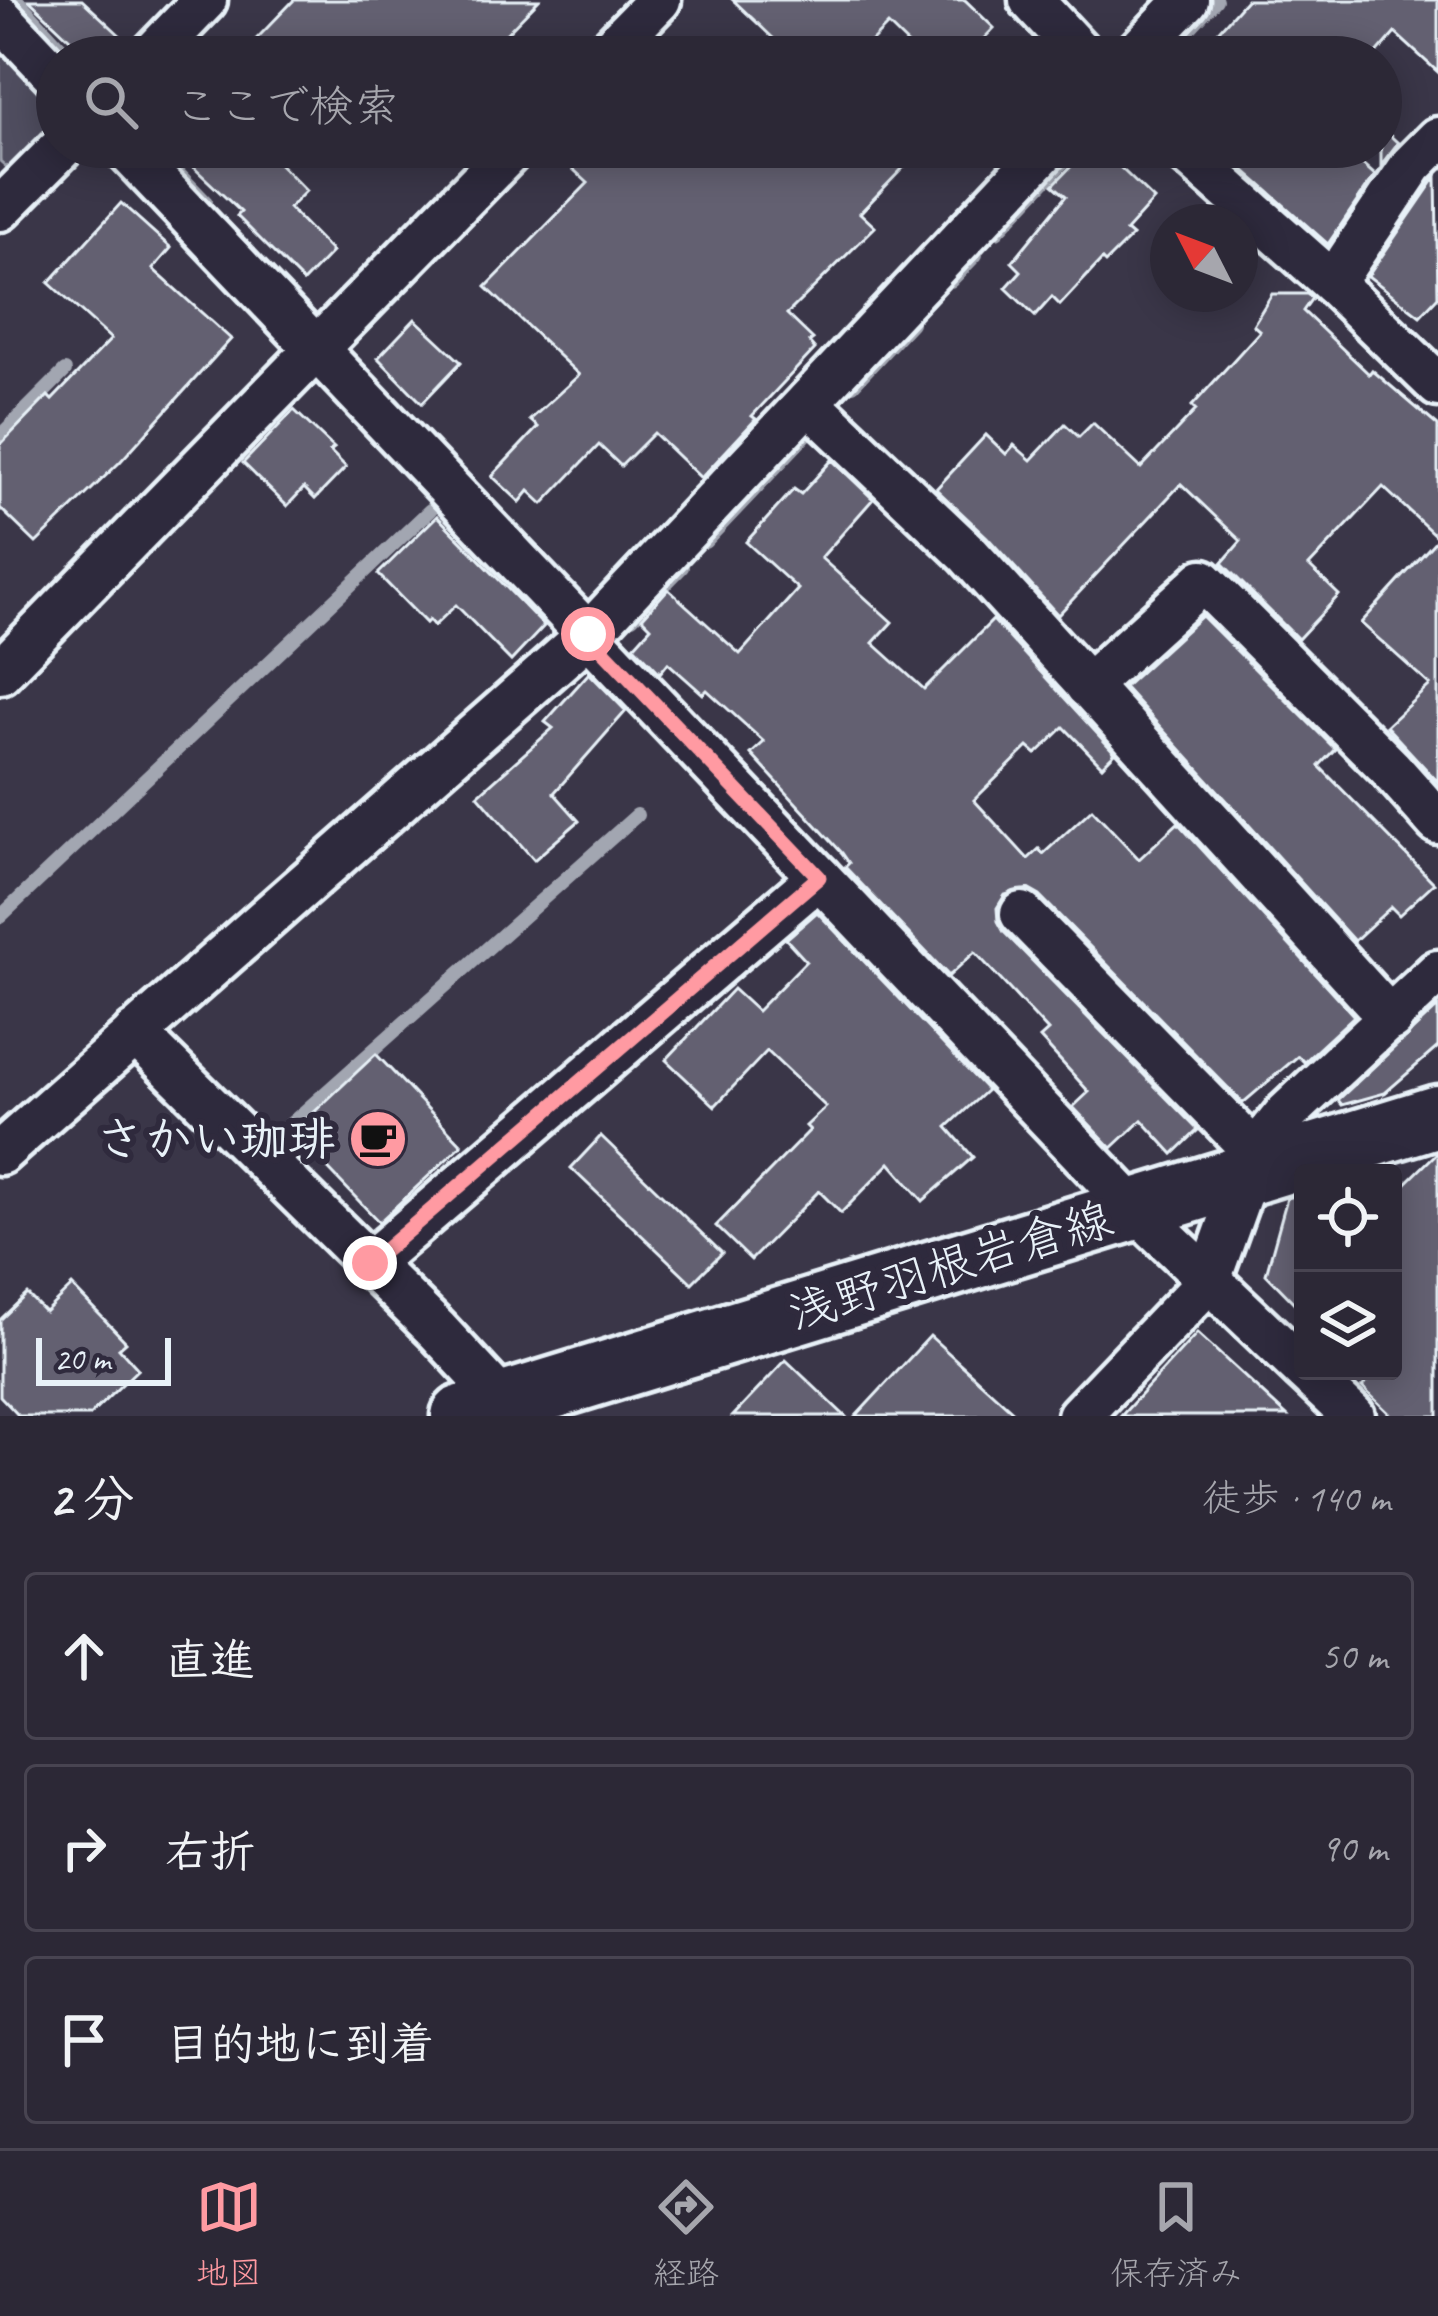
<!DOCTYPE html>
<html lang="ja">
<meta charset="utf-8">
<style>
:root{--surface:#2c2836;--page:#383442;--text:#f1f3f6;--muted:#a6a6ad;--line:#484451;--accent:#ff9aa2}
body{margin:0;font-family:Caveat,"Klee One",sans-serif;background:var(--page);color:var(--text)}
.controls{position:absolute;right:36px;bottom:36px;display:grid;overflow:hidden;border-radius:12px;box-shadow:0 6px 30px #0003}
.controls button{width:108px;height:108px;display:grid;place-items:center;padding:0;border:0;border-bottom:3px solid var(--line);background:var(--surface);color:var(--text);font:60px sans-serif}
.compass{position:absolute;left:1150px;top:204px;width:108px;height:108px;border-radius:50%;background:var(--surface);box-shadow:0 6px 30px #0003;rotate:312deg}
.scale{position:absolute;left:36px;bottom:30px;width:135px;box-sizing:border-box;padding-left:12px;border:6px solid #e8f1f8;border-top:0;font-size:33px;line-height:42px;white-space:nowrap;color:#e8f1f8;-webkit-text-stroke:9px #2f2a3d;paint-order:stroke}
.stop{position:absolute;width:36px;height:36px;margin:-27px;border:9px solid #ff9aa2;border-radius:50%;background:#fff}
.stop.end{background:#ff9aa2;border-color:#fff;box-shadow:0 3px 12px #0008}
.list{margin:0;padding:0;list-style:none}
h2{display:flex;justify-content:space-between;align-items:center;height:156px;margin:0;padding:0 48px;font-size:51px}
h2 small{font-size:39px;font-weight:400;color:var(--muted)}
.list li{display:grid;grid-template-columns:78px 1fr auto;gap:36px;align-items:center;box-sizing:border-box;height:168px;margin:0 24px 24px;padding:0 24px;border:3px solid var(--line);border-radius:12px}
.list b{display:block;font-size:45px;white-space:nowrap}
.list em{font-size:39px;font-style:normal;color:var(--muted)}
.icon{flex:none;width:66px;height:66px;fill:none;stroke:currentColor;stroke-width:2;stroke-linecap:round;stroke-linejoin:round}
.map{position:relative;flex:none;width:1438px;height:1416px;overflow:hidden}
.search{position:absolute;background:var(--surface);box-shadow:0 6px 30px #0003;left:36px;right:36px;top:36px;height:132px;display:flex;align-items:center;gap:30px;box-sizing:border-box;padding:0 42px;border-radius:66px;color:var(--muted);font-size:45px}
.sheet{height:732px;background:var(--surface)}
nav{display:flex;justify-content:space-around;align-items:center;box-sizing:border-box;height:168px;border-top:3px solid var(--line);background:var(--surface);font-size:33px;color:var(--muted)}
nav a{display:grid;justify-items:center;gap:6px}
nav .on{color:var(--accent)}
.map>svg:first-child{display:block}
.green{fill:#504e5f;stroke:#9ca0ac;stroke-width:3}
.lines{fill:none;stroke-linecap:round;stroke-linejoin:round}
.stream{stroke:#a2a6b1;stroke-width:14}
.building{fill:#636171;stroke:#e8f1f8;stroke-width:3}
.street-casing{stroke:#e8f1f8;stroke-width:51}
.secondary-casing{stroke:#e8f1f8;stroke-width:69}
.street{stroke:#2f2a3d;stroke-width:42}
.secondary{stroke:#2f2a3d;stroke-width:60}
.route{stroke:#ff9aa2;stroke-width:15}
.labels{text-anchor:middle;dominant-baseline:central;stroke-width:12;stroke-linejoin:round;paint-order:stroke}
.poi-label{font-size:48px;font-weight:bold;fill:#e8f1f8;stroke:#2f2a3d;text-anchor:end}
.street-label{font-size:48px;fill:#e8f1f8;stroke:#2f2a3d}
</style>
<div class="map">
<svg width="1438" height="1416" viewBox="0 0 1438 1416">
<rect width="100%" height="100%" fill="#3a3648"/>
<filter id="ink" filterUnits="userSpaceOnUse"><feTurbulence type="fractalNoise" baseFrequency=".00833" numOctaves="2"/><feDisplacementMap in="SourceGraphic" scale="24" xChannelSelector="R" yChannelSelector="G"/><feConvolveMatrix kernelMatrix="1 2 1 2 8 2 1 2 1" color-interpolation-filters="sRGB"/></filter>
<g filter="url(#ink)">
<polygon class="green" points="0,49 54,105 55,124 10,170 0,161"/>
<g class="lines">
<g class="stream">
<polyline points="17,0 70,57"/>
<polyline points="1178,41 1216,0"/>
<polyline points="153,147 206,202"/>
<polyline points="997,232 1077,147"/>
<polyline points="951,281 976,255"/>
<polyline points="853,385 911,323"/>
<polyline points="0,436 65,371"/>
<polyline points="705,542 807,434"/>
<polyline points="632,618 682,567"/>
<polyline points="0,917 430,510"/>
<polyline points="276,1137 637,815"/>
</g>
</g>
<g class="building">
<polygon points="29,0 82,0 123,38 104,57 73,57 65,48 72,41"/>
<polygon points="294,0 539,0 483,57 239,57"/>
<polygon points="733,0 965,0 994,28 966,57 921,57 888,25 856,57 793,57"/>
<polygon points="1246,0 1438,0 1438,72 1395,33 1374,57 1316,57 1296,39 1279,57 1195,57"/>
<polygon points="1381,127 1398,143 1381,165"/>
<polygon points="172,147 263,147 306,191 289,208 332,252 303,282 237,216 241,212"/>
<polygon points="549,147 923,147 860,213 875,227 787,314 813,339 809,342 815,349 752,416 756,419 701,478 654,433 621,466 599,445 543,504 529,491 520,502 492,476 538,427 530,420 579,375 486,287 588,183"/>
<polygon points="1090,147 1099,147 1154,200 1126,231 1132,236 1105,263 1102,260 1060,305 1052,297 1035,316 1006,288 1021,271 1012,262 1066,196 1053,185"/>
<polygon points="1244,147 1343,147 1375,175 1328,244 1233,160"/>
<polygon points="1436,177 1438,297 1420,316 1368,276"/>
<polygon points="121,203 171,248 153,269 231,339 120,462 36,543 0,508 0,445 48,396 52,400 111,339 49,283"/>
<polygon points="1272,294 1307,294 1312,298 1303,311 1369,374 1372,370 1438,426 1438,782 1386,726 1430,685 1361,623 1438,538 1383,487 1309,566 1339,595 1298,639 1222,563 1241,541 1181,484 1058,615 987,537 936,489 986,435 1006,454 1014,445 1031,460 1065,424 1079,437 1093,423 1141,468 1196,410 1192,406 1260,331 1253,325"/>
<polygon points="415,319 461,362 422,403 378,358"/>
<polygon points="294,410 334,448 330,451 346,467 315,499 304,488 287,506 243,463"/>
<polygon points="832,460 873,499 821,558 892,622 873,643 924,689 993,620 1115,753 1102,766 1064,727 1036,754 1028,747 974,800 1028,859 1039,849 1043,854 1092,809 1139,859 1178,823 1354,1016 1304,1062 1298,1056 1243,1103 1040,896 1028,889 1005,895 997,908 998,921 1004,932 1198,1130 1173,1154 1142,1120 1112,1148 1073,1107 1089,1092 1040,1038 1048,1031 975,952 949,976 845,867 849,863 842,853 751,754 764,742 707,690 703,694 668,663 660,673 634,646 651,627 642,618 668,589 740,654 798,589 746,542 794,489 801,494"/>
<polygon points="437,516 544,626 511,661 456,605 434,626 429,620 426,623 378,574"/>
<polygon points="1202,616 1335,749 1319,766 1434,883 1399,915 1391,907 1354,941 1124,687"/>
<polygon points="589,673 626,711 554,793 579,821 534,860 478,795 553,728 545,722"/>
<polygon points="817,912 987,1090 947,1127 973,1157 923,1201 890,1163 841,1213 819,1191 751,1260 716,1226 810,1130 806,1126 826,1107 767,1051 715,1106 666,1060 733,989 757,1011 806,961 786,939"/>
<polygon points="1438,1007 1438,1047 1385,1093 1342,1105 1338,1100"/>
<polygon points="376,1054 462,1145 379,1222 293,1132"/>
<polygon points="601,1136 722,1253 692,1283 571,1168"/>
<polygon points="1438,1152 1438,1416 1392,1416 1362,1387 1378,1371 1393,1371 1393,1196"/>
<polygon points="1303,1194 1303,1312 1266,1274 1287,1198"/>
<polygon points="72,1286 126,1342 119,1348 138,1369 89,1416 19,1416 0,1396 0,1320 27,1294 45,1312"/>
<polygon points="1197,1333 1287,1416 1121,1416"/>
<polygon points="930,1336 1018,1416 856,1416"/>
<polygon points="786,1360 845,1416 733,1416"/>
</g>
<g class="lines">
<defs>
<g id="street">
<polyline points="1031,0 1084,57"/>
<polyline points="0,17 57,77"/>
<polyline points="150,57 205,0"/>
<polyline points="603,57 659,0"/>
<polyline points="1133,57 1187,0"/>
<polyline points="124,147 1135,1209 1303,1369"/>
<polyline points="1180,147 1333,283 1438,385"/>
<polyline points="0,209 62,147"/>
<polyline points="1333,283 1412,165 1438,139"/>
<polyline points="808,402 968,554 1391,1019"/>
<polyline points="0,672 514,147"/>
<polyline points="1087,686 1203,581 1390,768 1438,822"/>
<polyline points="1022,914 1255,1152"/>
<polyline points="135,1033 437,1330 505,1403"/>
<polyline points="0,1153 588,635 1048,147"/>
<polyline points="370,1263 819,877"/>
<polyline points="1305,1371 1353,1416"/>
<polyline points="1079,1416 1209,1280 1255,1152 1285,1115 1438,972"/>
</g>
<polyline id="secondary" points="462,1416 1438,1116"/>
</defs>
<use href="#street" class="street-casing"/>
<use href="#secondary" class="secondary-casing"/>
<use href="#street" class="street"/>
<use href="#secondary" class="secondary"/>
</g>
</g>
<g class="lines" filter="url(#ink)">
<polyline class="route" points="370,1263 819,877 588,634"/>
</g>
<defs>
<symbol id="cafe-disc" viewBox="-11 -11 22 22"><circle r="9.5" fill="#ff9aa2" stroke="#2f2a3d"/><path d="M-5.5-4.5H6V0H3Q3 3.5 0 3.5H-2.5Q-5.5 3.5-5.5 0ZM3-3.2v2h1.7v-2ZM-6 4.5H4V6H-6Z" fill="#111"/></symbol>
</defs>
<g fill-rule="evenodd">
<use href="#cafe-disc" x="345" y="1106" width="66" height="66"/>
</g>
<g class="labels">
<g class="poi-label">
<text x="336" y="1139">さかい珈琲</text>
</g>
<g class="street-label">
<text transform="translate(950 1266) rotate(-17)">浅野羽根岩倉線</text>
</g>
</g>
</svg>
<div class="controls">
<button><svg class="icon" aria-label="locate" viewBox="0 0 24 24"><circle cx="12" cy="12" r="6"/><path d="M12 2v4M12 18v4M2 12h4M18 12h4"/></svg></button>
<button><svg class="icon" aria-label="layers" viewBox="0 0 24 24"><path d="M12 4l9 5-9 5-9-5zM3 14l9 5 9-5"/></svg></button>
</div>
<svg class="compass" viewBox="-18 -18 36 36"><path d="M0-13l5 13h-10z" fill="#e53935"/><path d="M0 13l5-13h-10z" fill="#a6a6ad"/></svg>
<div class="scale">20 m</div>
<div class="stop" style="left:588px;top:634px"></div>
<div class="stop end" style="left:370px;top:1263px"></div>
<div class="search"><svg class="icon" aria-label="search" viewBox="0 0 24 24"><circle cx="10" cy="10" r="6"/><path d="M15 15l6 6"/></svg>ここで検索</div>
</div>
<section class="sheet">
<h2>2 分<small>徒歩 · 140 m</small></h2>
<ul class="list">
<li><svg class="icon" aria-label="ahead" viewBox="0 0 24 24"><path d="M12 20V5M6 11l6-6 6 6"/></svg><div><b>直進</b></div><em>50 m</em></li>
<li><svg class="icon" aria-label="right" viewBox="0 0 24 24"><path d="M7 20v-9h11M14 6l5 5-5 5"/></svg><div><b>右折</b></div><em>90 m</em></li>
<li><svg class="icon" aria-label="arrive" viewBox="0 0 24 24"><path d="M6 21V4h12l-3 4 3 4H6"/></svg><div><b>目的地に到着</b></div></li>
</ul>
</section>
<nav>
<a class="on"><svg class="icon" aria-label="map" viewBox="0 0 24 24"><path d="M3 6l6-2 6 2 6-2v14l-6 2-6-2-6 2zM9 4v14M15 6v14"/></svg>地図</a>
<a><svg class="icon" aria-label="directions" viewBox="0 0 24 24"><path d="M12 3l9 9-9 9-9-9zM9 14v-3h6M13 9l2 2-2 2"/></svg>経路</a>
<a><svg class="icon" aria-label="saved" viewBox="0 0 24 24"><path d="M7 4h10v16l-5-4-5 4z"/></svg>保存済み</a>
</nav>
